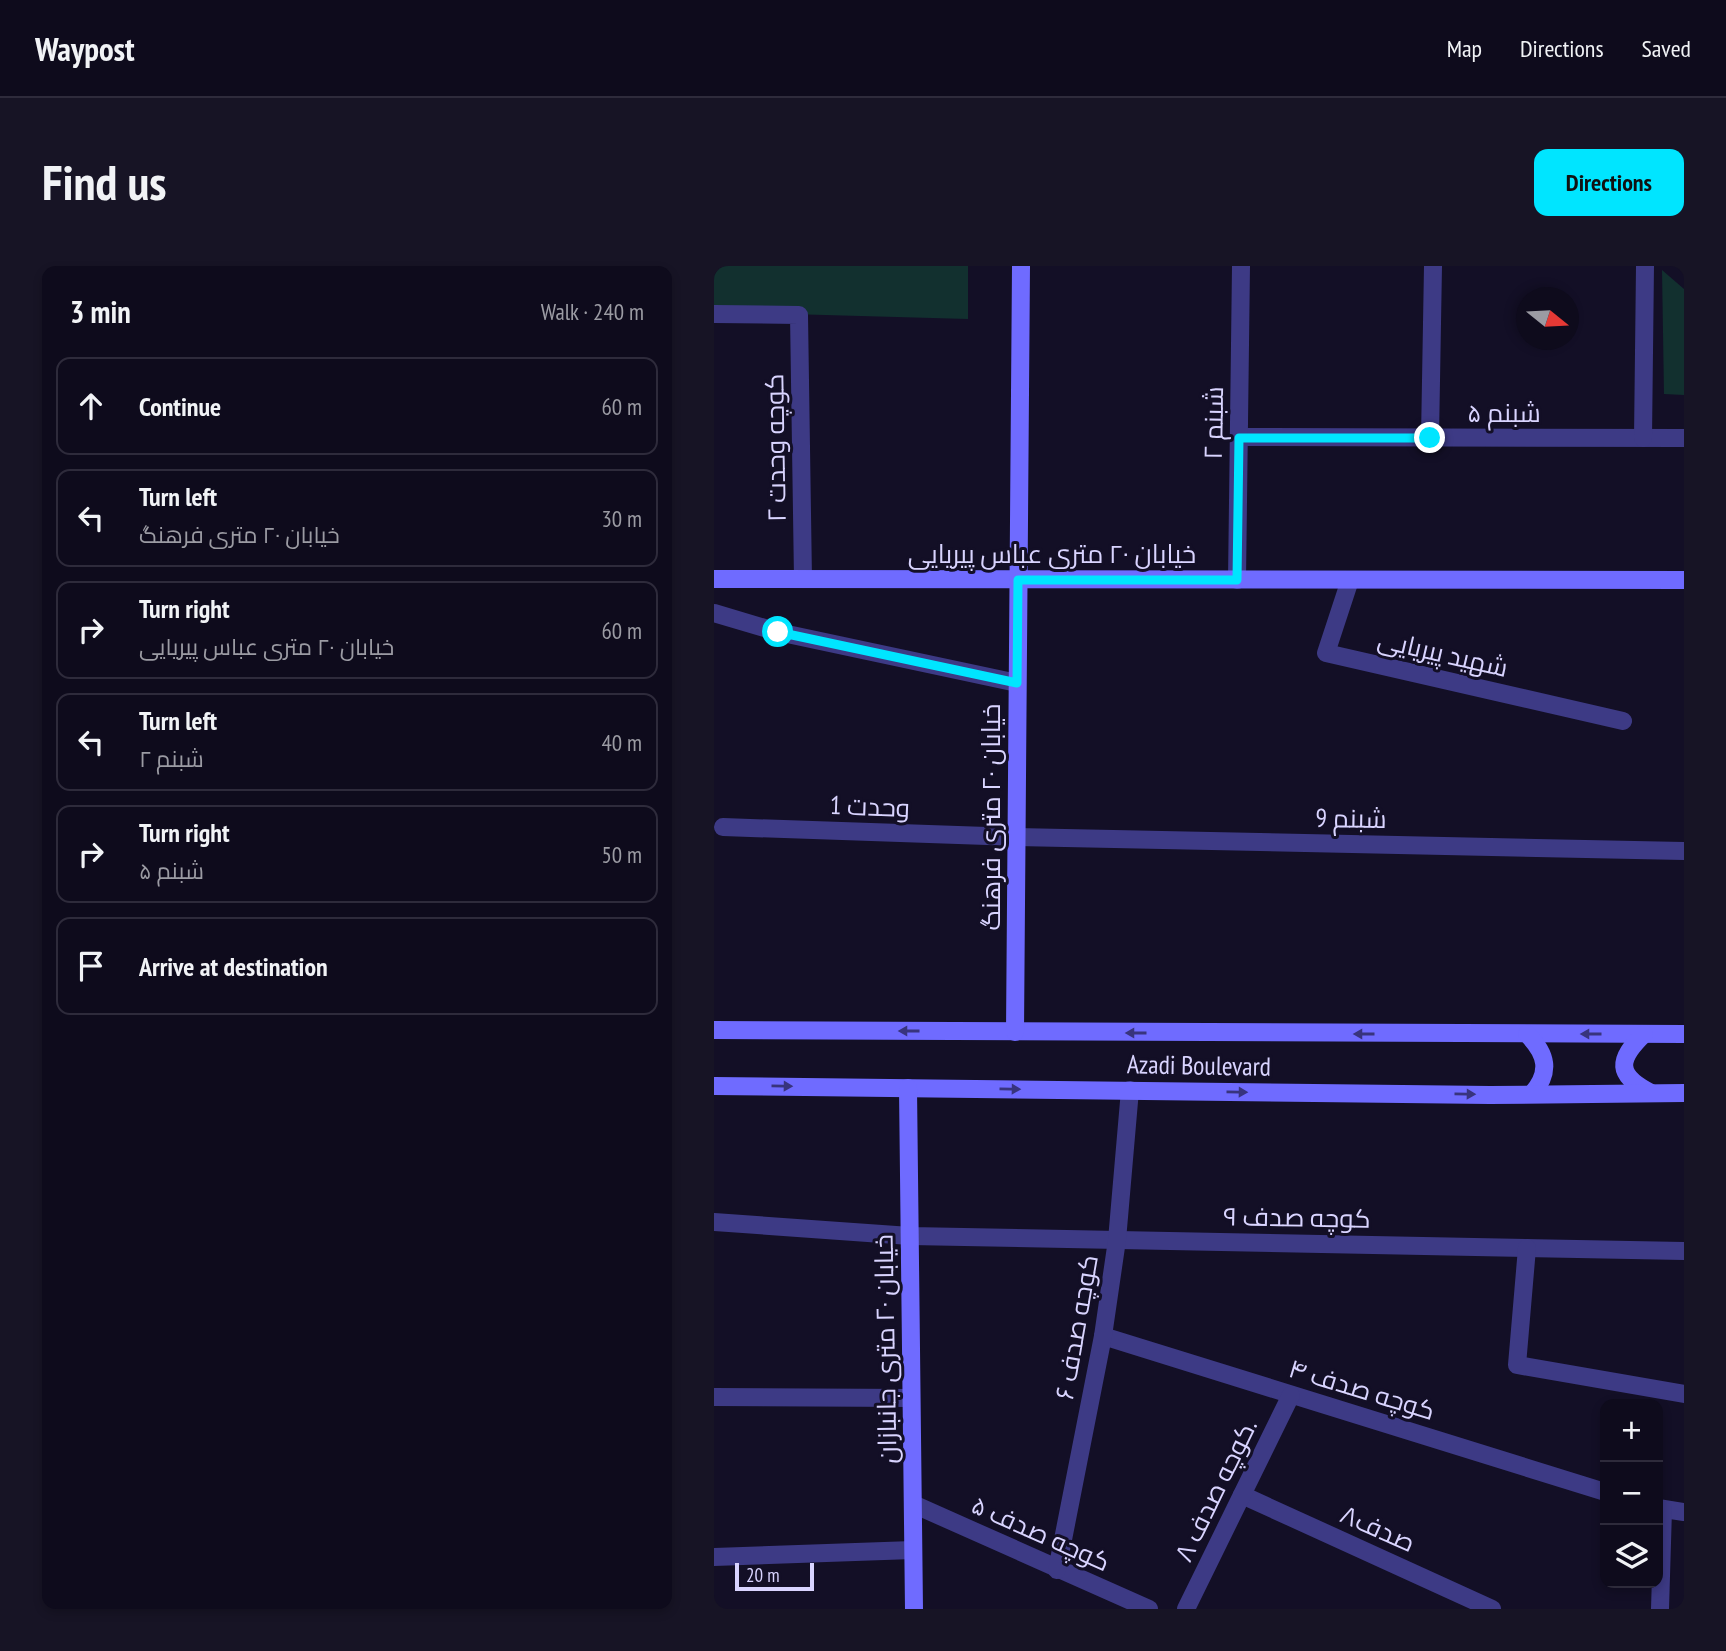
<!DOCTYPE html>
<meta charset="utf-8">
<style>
:root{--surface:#0e0b1c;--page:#171425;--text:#f1f3f6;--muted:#9b9ba3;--line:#2e2b3b;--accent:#00e5ff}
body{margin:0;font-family:"PT Sans Narrow",Cairo,sans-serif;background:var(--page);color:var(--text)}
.controls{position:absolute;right:21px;bottom:21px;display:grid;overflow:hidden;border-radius:14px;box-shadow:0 4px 10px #0003}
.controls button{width:63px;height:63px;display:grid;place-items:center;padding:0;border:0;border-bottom:2px solid var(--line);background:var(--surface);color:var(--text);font:35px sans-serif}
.compass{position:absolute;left:802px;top:21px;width:63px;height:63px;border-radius:50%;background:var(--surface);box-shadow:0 4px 10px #0003;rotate:108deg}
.scale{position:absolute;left:21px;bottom:18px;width:79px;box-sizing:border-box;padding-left:7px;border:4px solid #d9d4ff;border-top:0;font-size:19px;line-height:24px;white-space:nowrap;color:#d9d4ff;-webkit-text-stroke:5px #130f26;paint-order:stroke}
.stop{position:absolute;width:21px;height:21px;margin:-16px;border:5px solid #00e5ff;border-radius:50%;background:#fff}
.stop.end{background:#00e5ff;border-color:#fff;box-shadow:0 2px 7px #0008}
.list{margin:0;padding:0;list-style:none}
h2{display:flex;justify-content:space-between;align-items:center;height:91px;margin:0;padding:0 28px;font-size:30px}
h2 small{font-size:23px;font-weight:400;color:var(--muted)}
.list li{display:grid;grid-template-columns:46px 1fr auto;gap:21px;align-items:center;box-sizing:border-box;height:98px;margin:0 14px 14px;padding:0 14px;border:2px solid var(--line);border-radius:14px}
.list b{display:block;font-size:26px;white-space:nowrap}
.list p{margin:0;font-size:23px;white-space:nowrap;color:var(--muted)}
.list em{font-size:23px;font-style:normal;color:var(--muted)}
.icon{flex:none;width:38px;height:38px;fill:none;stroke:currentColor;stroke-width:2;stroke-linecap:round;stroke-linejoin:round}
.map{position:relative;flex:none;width:970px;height:1343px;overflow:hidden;border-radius:14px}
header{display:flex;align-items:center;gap:42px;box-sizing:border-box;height:98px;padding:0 35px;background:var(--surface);border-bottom:2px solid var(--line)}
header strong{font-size:33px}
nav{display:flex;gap:38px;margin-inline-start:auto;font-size:24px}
.intro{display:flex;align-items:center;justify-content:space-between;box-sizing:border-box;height:168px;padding:0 42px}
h1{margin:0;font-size:49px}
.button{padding:18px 32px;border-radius:14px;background:var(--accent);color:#111;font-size:24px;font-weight:700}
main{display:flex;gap:42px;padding:0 42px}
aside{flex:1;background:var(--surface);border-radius:14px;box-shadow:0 4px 10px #0003}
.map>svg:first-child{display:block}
.green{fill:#12302f}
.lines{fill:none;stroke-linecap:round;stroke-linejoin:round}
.street{stroke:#3d3a85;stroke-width:18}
.secondary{stroke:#6f6bff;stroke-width:18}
.oneway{fill:#38347d}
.route{stroke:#00e5ff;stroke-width:9}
.labels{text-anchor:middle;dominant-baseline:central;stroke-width:6;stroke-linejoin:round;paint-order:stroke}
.street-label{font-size:26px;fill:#d9d4ff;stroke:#130f26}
</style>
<header>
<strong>Waypost</strong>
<nav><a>Map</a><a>Directions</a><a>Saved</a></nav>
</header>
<div class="intro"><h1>Find us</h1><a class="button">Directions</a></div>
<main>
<aside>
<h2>3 min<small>Walk · 240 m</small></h2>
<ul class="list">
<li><svg class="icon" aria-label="ahead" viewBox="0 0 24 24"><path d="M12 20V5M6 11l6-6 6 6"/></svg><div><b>Continue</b></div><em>60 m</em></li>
<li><svg class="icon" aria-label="left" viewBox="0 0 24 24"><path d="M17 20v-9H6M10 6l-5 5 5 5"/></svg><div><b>Turn left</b><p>خیابان ۲۰ متری فرهنگ</p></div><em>30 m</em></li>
<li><svg class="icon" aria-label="right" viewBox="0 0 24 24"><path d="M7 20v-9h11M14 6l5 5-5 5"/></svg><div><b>Turn right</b><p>خیابان ۲۰ متری عباس پیریایی</p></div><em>60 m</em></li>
<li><svg class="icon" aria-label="left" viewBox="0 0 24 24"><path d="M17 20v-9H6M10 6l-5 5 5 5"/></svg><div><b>Turn left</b><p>شبنم ۲</p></div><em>40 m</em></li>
<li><svg class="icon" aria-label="right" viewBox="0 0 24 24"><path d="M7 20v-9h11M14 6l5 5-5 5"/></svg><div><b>Turn right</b><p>شبنم ۵</p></div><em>50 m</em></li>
<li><svg class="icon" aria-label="arrive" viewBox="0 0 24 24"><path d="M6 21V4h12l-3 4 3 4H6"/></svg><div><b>Arrive at destination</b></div></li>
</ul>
</aside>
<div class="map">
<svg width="970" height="1343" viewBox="0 0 970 1343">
<rect width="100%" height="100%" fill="#130f26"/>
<g class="green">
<polygon points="0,0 254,0 254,53 0,46"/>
<polygon points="948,4 970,23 970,129 950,128"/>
</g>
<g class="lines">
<g class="street">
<polyline points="0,48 85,49 89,313"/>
<polyline points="525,171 970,172"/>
<polyline points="716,172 719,0"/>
<polyline points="929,172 931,0"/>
<polyline points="523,314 527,0"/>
<polyline points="636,314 612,387 909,455"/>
<polyline points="0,347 64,366 303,417"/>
<polyline points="9,561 302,571 970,585"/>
<polyline points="0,956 196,970 970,985"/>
<polyline points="813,982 803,1099 970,1128"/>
<polyline points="389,1070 891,1226"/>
<polyline points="0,1131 197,1132"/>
<polyline points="528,1229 778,1343"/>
<polyline points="199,1238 435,1343"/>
<polyline points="944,1242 970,1246"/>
<polyline points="0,1291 199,1284"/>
<polyline points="343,1304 389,1070 403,974 416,824"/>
<polyline points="472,1343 577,1129"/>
<polyline points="946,1343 949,1244"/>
</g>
<g class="secondary">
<polyline points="0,313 970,314"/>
<polyline points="0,764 970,768"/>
<polyline points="301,766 307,0"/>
<path d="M 813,768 C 833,788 837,806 818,828"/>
<path d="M 930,768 C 903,794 902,809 937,827"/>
<polyline points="0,820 776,829 970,827"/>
<polyline points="194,822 200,1343"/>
</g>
</g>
<defs><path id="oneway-solid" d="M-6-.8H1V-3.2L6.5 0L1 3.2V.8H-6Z" transform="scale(1.75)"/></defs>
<g class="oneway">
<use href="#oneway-solid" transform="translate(195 765) rotate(-180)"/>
<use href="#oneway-solid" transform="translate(422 767) rotate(-180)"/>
<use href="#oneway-solid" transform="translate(650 768) rotate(-180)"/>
<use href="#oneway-solid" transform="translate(877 768) rotate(180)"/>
<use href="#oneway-solid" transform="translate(68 820) rotate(1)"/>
<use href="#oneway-solid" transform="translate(296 823) rotate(1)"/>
<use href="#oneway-solid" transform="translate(523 826) rotate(1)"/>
<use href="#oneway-solid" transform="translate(751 828) rotate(1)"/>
</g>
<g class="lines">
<polyline class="route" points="64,366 303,417 304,314 523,314 525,172 716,172"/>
</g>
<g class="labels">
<g class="street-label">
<text x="790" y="146">شبنم ۵</text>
<text transform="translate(499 157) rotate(-89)">شبنم ۲</text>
<text transform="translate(61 182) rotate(-91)">کوچه وحدت ۲</text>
<text x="338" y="287">خیابان ۲۰ متری عباس پیریایی</text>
<text transform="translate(729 387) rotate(13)">شهید پیریایی</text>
<text transform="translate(156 540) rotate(2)">وحدت 1</text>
<text transform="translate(276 551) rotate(-90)">خیابان ۲۰ متری فرهنگ</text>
<text transform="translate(637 552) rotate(1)">شبنم 9</text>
<text transform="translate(485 799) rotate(1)">Azadi Boulevard</text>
<text transform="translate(583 951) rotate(1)">کوچه صدف ۹</text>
<text transform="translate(362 1061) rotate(-80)">کوچه صدف ۶</text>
<text transform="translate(171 1083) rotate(-91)">خیابان ۲۰ متری جانبازان</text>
<text transform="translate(648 1123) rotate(17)">کوچه صدف ۴</text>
<text transform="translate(501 1224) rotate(-64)">کوچه صدف ۸.</text>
<text transform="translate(664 1262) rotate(24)">صدف۸</text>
<text transform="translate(327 1267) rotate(24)">کوچه صدف ۵</text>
</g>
</g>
</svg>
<div class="controls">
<button>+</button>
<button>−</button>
<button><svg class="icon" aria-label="layers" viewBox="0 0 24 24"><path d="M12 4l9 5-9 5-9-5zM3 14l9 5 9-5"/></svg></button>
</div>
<svg class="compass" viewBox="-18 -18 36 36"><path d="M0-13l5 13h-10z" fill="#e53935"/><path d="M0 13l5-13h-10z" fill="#9b9ba3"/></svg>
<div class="scale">20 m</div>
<div class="stop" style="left:64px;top:366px"></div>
<div class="stop end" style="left:716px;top:172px"></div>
</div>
</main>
